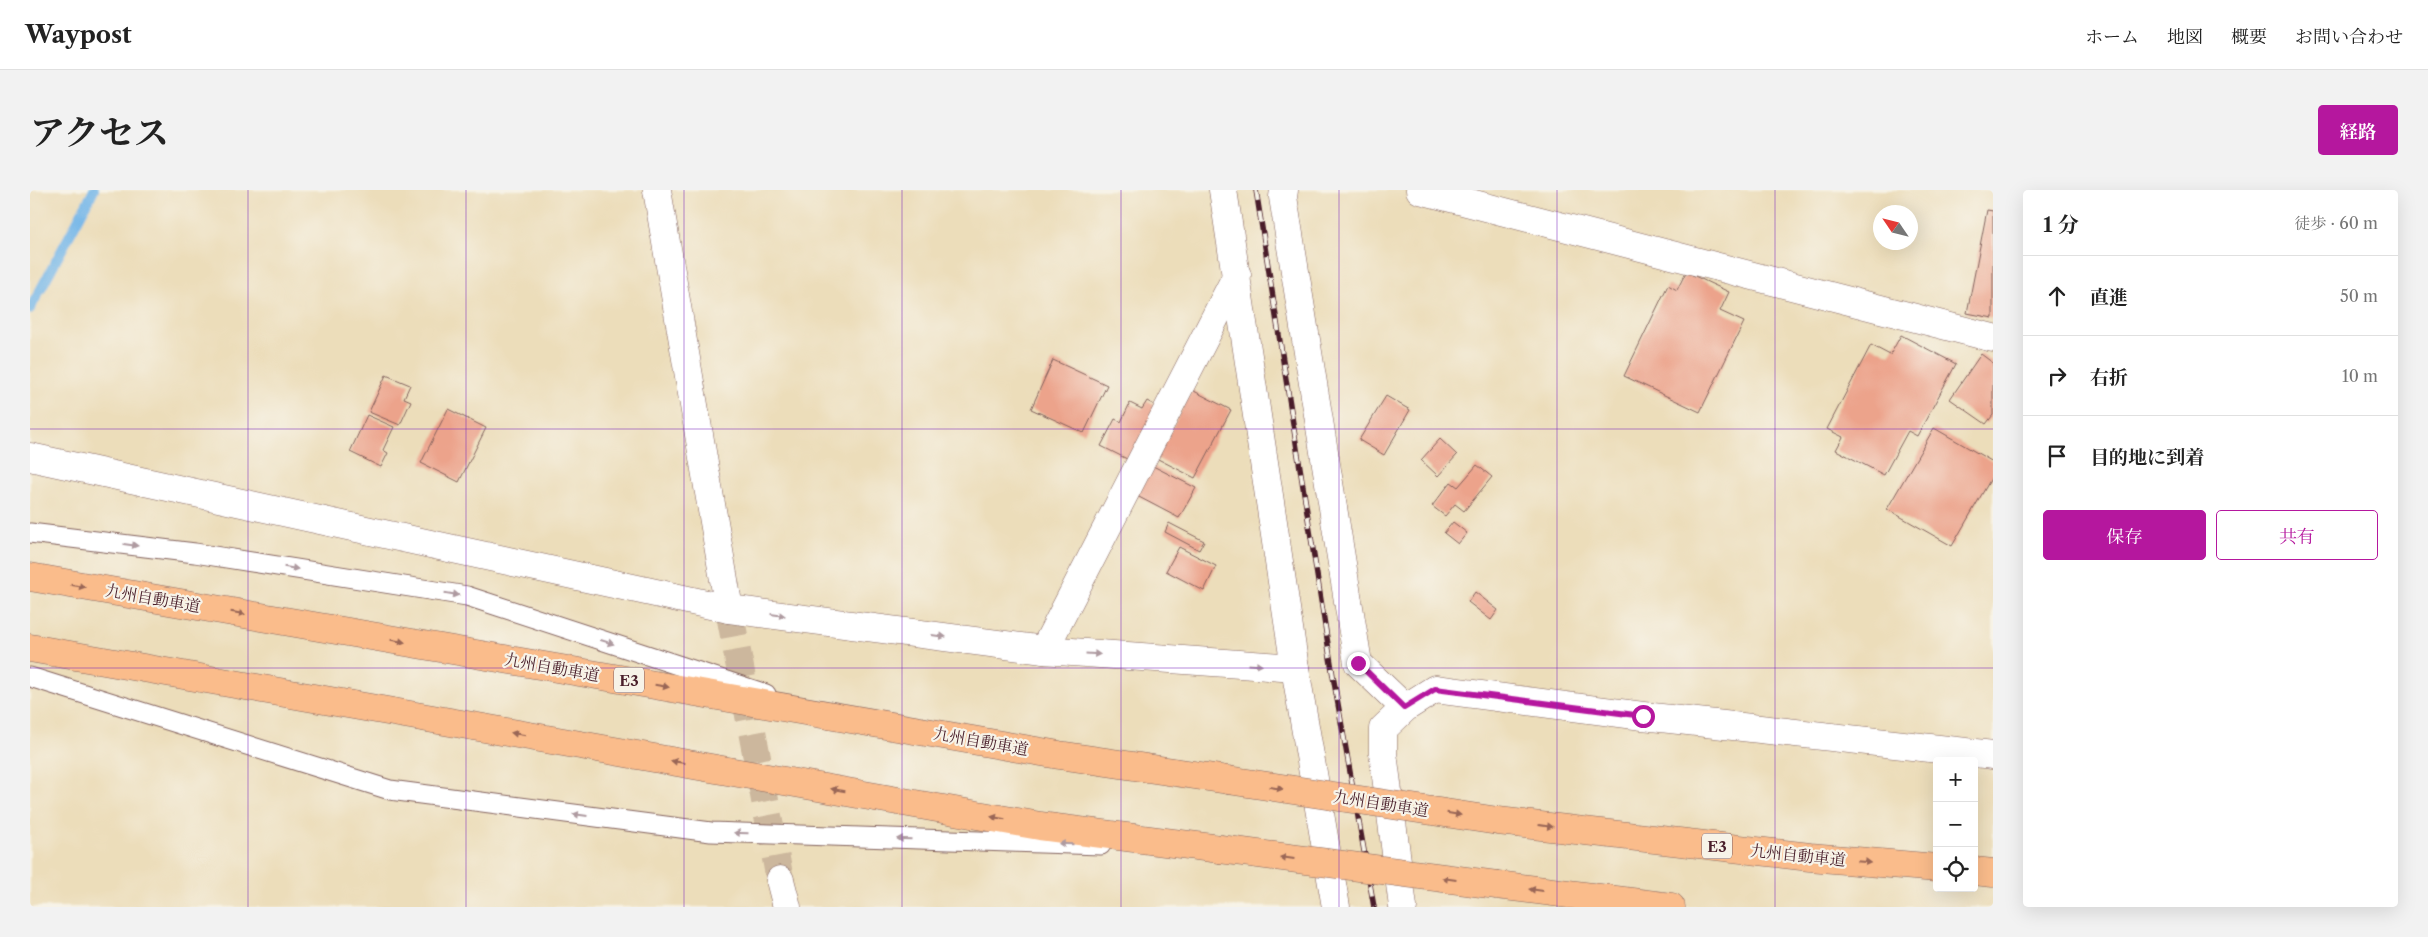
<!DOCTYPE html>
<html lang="ja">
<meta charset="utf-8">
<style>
:root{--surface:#fff;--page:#f2f2f2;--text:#222;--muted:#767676;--line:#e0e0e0;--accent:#b5179e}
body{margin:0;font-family:"Libre Caslon Text","Noto Serif JP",serif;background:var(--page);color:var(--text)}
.controls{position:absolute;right:15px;bottom:15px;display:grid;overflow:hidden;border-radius:5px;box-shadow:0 5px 20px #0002}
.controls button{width:45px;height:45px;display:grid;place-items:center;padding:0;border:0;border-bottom:1px solid var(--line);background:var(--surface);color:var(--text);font:25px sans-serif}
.compass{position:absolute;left:1843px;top:15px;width:45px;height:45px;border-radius:50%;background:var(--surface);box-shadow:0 5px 20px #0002;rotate:305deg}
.stop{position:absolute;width:15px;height:15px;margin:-11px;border:4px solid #b5179e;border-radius:50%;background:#fff}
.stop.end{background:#b5179e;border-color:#fff;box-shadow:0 1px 5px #0008}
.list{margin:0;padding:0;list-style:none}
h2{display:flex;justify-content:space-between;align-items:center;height:65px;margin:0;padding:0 20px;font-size:21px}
h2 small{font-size:16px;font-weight:400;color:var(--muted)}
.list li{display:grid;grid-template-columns:32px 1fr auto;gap:15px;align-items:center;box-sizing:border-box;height:80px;padding:0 20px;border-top:1px solid var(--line)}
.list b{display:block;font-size:19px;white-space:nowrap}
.list em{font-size:16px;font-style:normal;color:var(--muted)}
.actions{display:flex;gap:10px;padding:15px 20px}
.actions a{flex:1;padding:11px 0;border:1px solid var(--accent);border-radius:5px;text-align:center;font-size:18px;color:var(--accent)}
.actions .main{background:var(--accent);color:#fff}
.icon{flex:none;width:28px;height:28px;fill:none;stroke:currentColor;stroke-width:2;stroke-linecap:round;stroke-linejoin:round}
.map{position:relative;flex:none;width:1963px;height:717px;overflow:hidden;border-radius:5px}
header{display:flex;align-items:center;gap:30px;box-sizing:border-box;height:70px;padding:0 25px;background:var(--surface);border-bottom:1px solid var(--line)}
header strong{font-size:24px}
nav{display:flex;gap:28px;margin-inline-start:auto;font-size:18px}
.intro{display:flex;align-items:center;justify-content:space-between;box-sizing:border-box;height:120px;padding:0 30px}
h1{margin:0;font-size:35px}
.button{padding:12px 22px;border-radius:5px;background:var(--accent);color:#fff;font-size:18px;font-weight:700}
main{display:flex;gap:30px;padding:0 30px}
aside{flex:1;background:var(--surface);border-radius:5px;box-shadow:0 5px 20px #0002}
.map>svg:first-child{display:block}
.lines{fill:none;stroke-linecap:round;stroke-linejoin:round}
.stream{stroke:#72b5e8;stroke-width:10}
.building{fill:#eca38b}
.tertiary-tunnel{stroke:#ccb79d;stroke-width:28;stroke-dasharray:28 14;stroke-linecap:butt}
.service-casing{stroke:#83625d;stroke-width:21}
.minor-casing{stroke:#83625d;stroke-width:29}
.tertiary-casing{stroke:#83625d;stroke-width:29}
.motorway-casing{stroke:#83625d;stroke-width:29}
.service{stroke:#fff;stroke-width:19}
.minor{stroke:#fff;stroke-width:28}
.tertiary{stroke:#fff;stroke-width:28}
.motorway{stroke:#fabc8b;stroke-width:28}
.rail-casing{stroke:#4a1f2b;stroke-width:5.5}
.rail{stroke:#f7f3e8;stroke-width:4;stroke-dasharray:11;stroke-linecap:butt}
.motorway-bridge-casing{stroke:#83625d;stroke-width:29;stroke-linecap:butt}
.motorway-bridge{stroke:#fabc8b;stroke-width:28}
.oneway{fill:#ae9aa0}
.oneway2{fill:#996656}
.route{stroke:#b5179e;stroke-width:6}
.grid{fill:none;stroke:#7b2cbf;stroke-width:1;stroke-opacity:0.55}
.labels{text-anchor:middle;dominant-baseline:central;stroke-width:4.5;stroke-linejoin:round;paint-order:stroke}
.shield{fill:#f7f3e8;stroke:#7e5f64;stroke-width:1}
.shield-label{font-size:15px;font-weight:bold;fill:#4a1f2b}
.street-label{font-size:16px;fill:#4a1f2b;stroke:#f7f3e8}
</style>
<header>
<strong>Waypost</strong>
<nav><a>ホーム</a><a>地図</a><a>概要</a><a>お問い合わせ</a></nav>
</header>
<div class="intro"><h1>アクセス</h1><a class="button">経路</a></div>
<main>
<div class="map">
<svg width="1963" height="717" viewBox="0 0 1963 717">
<rect width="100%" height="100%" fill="#f7f3e8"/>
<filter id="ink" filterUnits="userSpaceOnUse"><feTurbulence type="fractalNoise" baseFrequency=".02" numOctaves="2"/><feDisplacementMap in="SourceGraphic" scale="10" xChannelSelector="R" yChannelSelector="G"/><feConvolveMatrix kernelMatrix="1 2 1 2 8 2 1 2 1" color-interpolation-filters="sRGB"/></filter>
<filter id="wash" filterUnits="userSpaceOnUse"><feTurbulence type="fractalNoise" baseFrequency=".0096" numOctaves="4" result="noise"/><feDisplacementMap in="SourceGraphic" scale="20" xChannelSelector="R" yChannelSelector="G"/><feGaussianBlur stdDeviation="1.12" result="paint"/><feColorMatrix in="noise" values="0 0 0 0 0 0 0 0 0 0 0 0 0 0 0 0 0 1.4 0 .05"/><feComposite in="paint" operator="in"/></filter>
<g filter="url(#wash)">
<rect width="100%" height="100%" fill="#ecddba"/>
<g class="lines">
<polyline class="stream" points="0,119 64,0"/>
</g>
<g id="blocks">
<g class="building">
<polygon points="1957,20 1963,21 1963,128 1937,123"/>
<polygon points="1656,82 1699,102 1690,121 1714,132 1670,222 1594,186 1638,95 1647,100"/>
<polygon points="1871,145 1926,174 1887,246 1878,241 1854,285 1806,260 1813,247 1797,239 1841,155 1860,165"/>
<polygon points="1951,164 1963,173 1963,225 1956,234 1920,209"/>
<polygon points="1023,170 1077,195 1054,243 1001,219"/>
<polygon points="356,185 380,195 374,208 381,211 370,235 339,222"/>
<polygon points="1162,200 1201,220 1165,288 1126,268"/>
<polygon points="1356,206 1380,220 1354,265 1329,250"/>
<polygon points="1117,211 1132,219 1105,273 1071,256 1085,229 1091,232 1100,213 1112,219"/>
<polygon points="418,219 456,238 429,292 391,273"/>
<polygon points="337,225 364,237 353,260 358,263 351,277 320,262"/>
<polygon points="1904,238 1963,272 1963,285 1922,356 1857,319"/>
<polygon points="1410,249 1427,265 1408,286 1391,270"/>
<polygon points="1447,275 1462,287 1434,321 1425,314 1415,326 1402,316 1421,292 1428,297"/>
<polygon points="1123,276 1166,298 1149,328 1107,306"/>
<polygon points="1423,332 1437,343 1428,354 1414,343"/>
<polygon points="1139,333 1174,351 1169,360 1135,342"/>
<polygon points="1149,357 1186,376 1174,401 1136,381"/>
<polygon points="1445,402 1468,420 1461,430 1438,412"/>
</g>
</g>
</g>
<g filter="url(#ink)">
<use href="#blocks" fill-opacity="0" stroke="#83625d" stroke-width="1"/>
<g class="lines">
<polyline class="tertiary-tunnel" points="699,419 750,690"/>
<defs>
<g id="service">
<polyline points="0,343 165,363 437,406 736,504"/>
<polyline points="0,487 360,600 681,642 1071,655"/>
</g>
<g id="minor">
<polyline points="1254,0 1253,7 1328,473 1375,518"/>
<polyline points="1390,0 1963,148"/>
<polyline points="0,267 699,419 1014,460 1265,478"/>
<polyline points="1014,460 1207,85"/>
<polyline points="1373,717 1353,563 1353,539 1375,518 1405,499 1613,526 1963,565"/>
</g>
<g id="tertiary">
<polyline points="627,0 699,419"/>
<polyline points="1193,0 1265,478 1306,717"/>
<polyline points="750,690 757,717"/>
</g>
<g id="motorway">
<polyline points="0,387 1029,565 1198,590"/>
<polyline points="0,458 1010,636 1190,659"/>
<polyline points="1468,631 1780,667 1907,678"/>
<polyline points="1944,681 1963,683"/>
<polyline points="1467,695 1641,717"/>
</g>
</defs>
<use href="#service" class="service-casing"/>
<use href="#minor" class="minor-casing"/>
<use href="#tertiary" class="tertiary-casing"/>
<use href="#motorway" class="motorway-casing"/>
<use href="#service" class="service"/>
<use href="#minor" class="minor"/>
<use href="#tertiary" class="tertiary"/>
<use href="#motorway" class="motorway"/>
<defs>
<polyline id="rail" points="1226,0 1303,486 1344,717"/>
</defs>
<use href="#rail" class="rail-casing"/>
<use href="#rail" class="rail"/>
<defs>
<g id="motorway-bridge">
<polyline points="1198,590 1468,631"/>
<polyline points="1190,659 1467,695"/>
</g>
</defs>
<use href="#motorway-bridge" class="motorway-bridge-casing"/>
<use href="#motorway-bridge" class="motorway-bridge"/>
</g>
<defs><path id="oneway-solid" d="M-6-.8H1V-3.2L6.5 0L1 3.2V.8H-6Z" transform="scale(1.25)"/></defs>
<g class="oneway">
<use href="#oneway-solid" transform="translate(101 355) rotate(7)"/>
<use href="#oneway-solid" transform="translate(261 378) rotate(9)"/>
<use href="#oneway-solid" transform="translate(422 404) rotate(9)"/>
<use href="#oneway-solid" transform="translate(748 425) rotate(7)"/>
<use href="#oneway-solid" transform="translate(909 446) rotate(7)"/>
<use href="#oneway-solid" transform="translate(577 452) rotate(18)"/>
<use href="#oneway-solid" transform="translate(1063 464) rotate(4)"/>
<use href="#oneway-solid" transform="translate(1225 475) rotate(4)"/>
<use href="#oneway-solid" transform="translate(550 625) rotate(-173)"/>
<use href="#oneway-solid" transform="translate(711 643) rotate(-178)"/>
<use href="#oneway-solid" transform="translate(874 649) rotate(-178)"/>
<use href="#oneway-solid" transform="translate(1036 654) rotate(-178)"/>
</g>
<g class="oneway2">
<use href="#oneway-solid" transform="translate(48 396) rotate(10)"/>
<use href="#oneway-solid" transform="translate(208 423) rotate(10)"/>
<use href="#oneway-solid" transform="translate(368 451) rotate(10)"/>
<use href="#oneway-solid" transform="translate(632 496) rotate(10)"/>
<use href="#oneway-solid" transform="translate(488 544) rotate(-170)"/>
<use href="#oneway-solid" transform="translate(648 572) rotate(-170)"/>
<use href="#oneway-solid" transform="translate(1246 598) rotate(9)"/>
<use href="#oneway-solid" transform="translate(808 600) rotate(-170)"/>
<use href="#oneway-solid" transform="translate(1424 624) rotate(9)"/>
<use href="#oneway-solid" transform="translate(968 628) rotate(-170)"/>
<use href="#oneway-solid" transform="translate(1516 636) rotate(7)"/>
<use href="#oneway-solid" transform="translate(1257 668) rotate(-173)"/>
<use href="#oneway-solid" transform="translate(1834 672) rotate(5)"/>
<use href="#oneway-solid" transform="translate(1419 689) rotate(-173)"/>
<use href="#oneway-solid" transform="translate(1506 700) rotate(-173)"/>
</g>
</g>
<g class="lines" filter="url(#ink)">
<polyline class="route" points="1328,473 1374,518 1405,499 1613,526"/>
</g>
<path class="grid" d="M 218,0 L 218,717M 436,0 L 436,717M 654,0 L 654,717M 872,0 L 872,717M 1091,0 L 1091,717M 1309,0 L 1309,717M 1527,0 L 1527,717M 1745,0 L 1745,717M 0,239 L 1963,239M 0,478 L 1963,478"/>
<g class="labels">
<g class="shield">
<rect x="584" y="477.5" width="30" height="25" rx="4"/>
<rect x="1672" y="643.5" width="30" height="25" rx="4"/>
</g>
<g class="shield-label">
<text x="599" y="490">E3</text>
<text x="1687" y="656">E3</text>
</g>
<g class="street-label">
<text transform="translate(123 408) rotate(10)">九州自動車道</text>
<text transform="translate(522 477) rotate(10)">九州自動車道</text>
<text transform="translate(951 551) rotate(10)">九州自動車道</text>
<text transform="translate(1351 613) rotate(9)">九州自動車道</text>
<text transform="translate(1768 665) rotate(6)">九州自動車道</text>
</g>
</g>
</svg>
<div class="controls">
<button>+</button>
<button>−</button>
<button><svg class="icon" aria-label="locate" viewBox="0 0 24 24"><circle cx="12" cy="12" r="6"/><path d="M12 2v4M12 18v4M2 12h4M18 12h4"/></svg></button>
</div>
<svg class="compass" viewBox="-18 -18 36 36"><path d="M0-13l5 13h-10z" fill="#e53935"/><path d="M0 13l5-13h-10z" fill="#767676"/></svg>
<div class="stop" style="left:1613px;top:526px"></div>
<div class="stop end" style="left:1328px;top:473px"></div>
</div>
<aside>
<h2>1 分<small>徒歩 · 60 m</small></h2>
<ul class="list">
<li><svg class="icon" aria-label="ahead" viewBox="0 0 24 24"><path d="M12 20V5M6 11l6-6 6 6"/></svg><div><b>直進</b></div><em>50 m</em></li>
<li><svg class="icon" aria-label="right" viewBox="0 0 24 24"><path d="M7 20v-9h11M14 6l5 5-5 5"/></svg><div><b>右折</b></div><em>10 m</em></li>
<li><svg class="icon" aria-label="arrive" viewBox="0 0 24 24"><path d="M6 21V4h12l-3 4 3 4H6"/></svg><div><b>目的地に到着</b></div></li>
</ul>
<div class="actions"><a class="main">保存</a><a>共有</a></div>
</aside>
</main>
